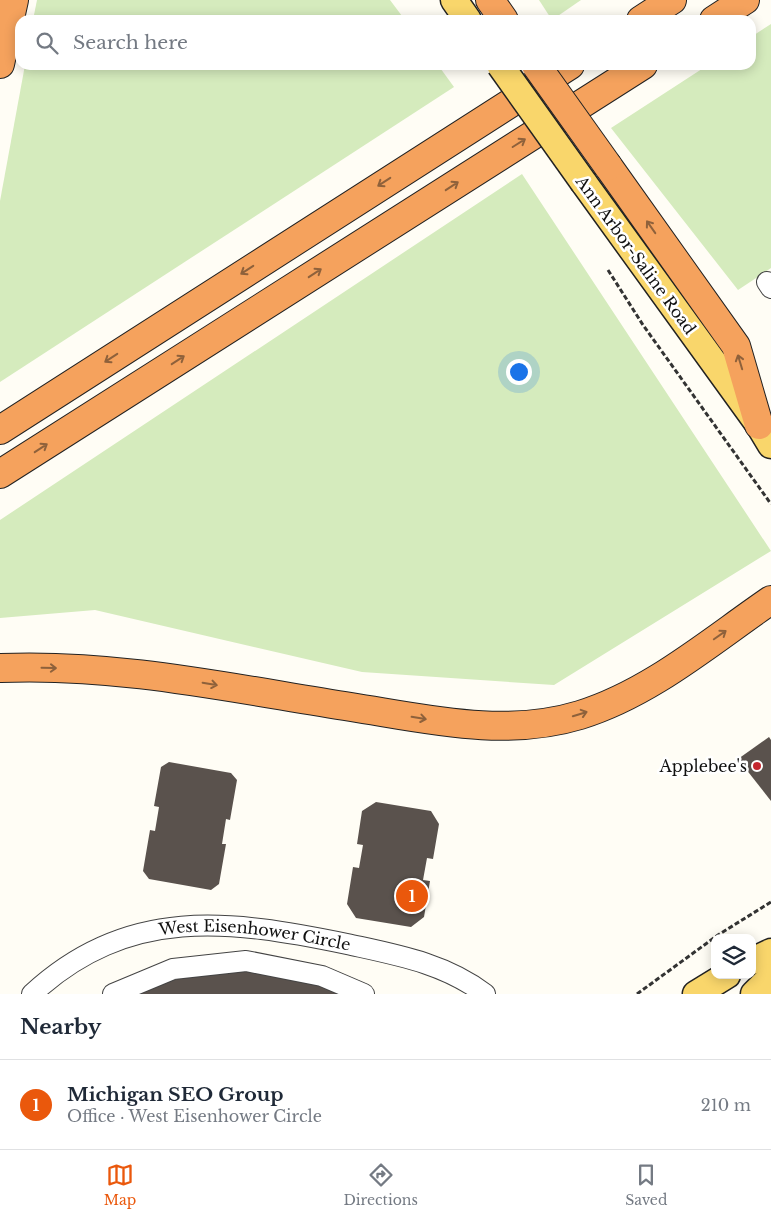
<!DOCTYPE html>
<meta charset="utf-8">
<style>
:root{--surface:#fff;--page:#f2f2f3;--text:#1f2937;--muted:#747a83;--line:#e0e1e3;--accent:#ea580c}
body{margin:0;font-family:"Libre Baskerville",serif;background:var(--page);color:var(--text)}
.controls{position:absolute;right:15px;bottom:15px;display:grid;overflow:hidden;border-radius:10px;box-shadow:0 2px 12px #0003}
.controls button{width:45px;height:45px;display:grid;place-items:center;padding:0;border:0;border-bottom:1px solid var(--line);background:var(--surface);color:var(--text);font:25px sans-serif}
.you{position:absolute;left:518px;top:371px;width:18px;height:18px;margin:-12px;border:4px solid #fff;border-radius:50%;background:#1a73e8;box-shadow:0 0 0 8px #1a73e833}
.badge{display:grid;place-items:center;width:32px;height:32px;border-radius:50%;background:var(--accent);color:#fff;font-size:16px;font-weight:700}
.pin{position:absolute;translate:-50% -50%;border:2px solid #fff;box-shadow:0 1px 5px #0006}
.list{margin:0;padding:0;list-style:none}
h2{display:flex;justify-content:space-between;align-items:center;height:65px;margin:0;padding:0 20px;font-size:21px}
h2 small{font-size:16px;font-weight:400;color:var(--muted)}
.list li{display:grid;grid-template-columns:32px 1fr auto;gap:15px;align-items:center;box-sizing:border-box;height:90px;padding:0 20px;border-top:1px solid var(--line)}
.list b{display:block;font-size:19px;white-space:nowrap}
.list p{margin:0;font-size:16px;white-space:nowrap;color:var(--muted)}
.list em{font-size:16px;font-style:normal;color:var(--muted)}
.icon{flex:none;width:28px;height:28px;fill:none;stroke:currentColor;stroke-width:2;stroke-linecap:round;stroke-linejoin:round}
.map{position:relative;flex:none;width:771px;height:994px;overflow:hidden}
.search{position:absolute;background:var(--surface);box-shadow:0 2px 12px #0003;left:15px;right:15px;top:15px;height:55px;display:flex;align-items:center;gap:12px;box-sizing:border-box;padding:0 18px;border-radius:15px;color:var(--muted);font-size:19px}
.sheet{height:155px;background:var(--surface)}
nav{display:flex;justify-content:space-around;align-items:center;box-sizing:border-box;height:70px;border-top:1px solid var(--line);background:var(--surface);font-size:14px;color:var(--muted)}
nav a{display:grid;justify-items:center;gap:2px}
nav .on{color:var(--accent)}
.map>svg:first-child{display:block}
.green{fill:#d5ebbd}
.building{fill:#5a524d}
.lines{fill:none;stroke-linecap:round;stroke-linejoin:round}
.minor-casing{stroke:#444;stroke-width:22}
.major-casing{stroke:#222;stroke-width:29}
.highway-casing{stroke:#222;stroke-width:30}
.path{stroke:#333;stroke-width:3;stroke-dasharray:5 2.5;stroke-linecap:butt}
.minor{stroke:#fff;stroke-width:20}
.major{stroke:#f9d66b;stroke-width:26}
.highway{stroke:#f5a25d;stroke-width:28}
.major-bridge-casing{stroke:#222;stroke-width:29;stroke-linecap:butt}
.highway-bridge-casing{stroke:#222;stroke-width:30;stroke-linecap:butt}
.major-bridge{stroke:#f9d66b;stroke-width:26}
.highway-bridge{stroke:#f5a25d;stroke-width:28}
.oneway{stroke:#8e613b}
.poi-dot{fill:#c4262e;stroke:#fff;stroke-width:2}
.labels{text-anchor:middle;dominant-baseline:central;stroke-width:5;stroke-linejoin:round;paint-order:stroke}
.street-label{font-size:16px;fill:#111;stroke:#fff}
.poi-label{font-size:16px;fill:#111;stroke:#fff;text-anchor:end}
</style>
<div class="map">
<svg width="771" height="994" viewBox="0 0 771 994">
<rect width="100%" height="100%" fill="#fffdf5"/>
<g class="green">
<polygon points="37,0 390,0 405,20 33,20"/>
<polygon points="539,0 581,0 552,20"/>
<polygon points="771,24 771,268 738,290 611,128 708,65 751,65 751,37"/>
<polygon points="25,65 438,65 454,87 0,382 0,201"/>
<polygon points="522,174 771,551 554,685 362,672 95,610 0,618 0,520"/>
</g>
<g class="building">
<polygon points="769,737 771,740 771,801 738,759"/>
<polygon points="169,762 231,773 237,780 230,820 226,819 222,844 226,844 219,884 211,890 149,879 143,871 150,830 155,831 159,807 154,806 161,767"/>
<polygon points="376,802 431,811 439,824 433,859 427,858 423,880 430,881 424,917 411,927 356,918 347,904 353,867 359,868 363,845 357,844 362,811"/>
<polygon points="233,971 275,972 318,983 341,994 136,994 156,985 191,975"/>
</g>
<g class="lines">
<defs>
<g id="minor">
<polyline points="767,282 771,288"/>
<path id="s1" d="M 32,994 C 128,905 230,920 347,944 C 397,955 444,963 485,994"/>
<polyline points="113,994 173,969 246,961 322,976 364,994"/>
</g>
<g id="major">
<polyline points="454,0 468,20"/>
<polyline points="584,183 759,425 771,445"/>
<polyline points="752,961 771,952"/>
<polyline points="696,994 727,975"/>
<polyline points="754,994 771,977"/>
</g>
<g id="highway">
<polyline points="490,0 504,20"/>
<polyline points="641,20 672,0"/>
<polyline points="714,20 745,0"/>
<polyline points="0,64 14,0"/>
<polyline points="608,166 736,346 759,425"/>
<polyline points="0,430 570,65"/>
<polyline points="0,474 643,65"/>
<path d="M 0,668 C 118,663 235,689 351,707 C 427,719 505,738 580,715 C 651,693 711,641 771,600"/>
</g>
</defs>
<use href="#minor" class="minor-casing"/>
<use href="#major" class="major-casing"/>
<use href="#highway" class="highway-casing"/>
<g class="path">
<polyline points="608,270 643,325 771,504"/>
<polyline points="637,994 718,935 771,902"/>
</g>
<use href="#minor" class="minor"/>
<use href="#major" class="major"/>
<use href="#highway" class="highway"/>
<defs>
<polyline id="major-bridge" points="500,65 584,183"/>
<polyline id="highway-bridge" points="536,65 608,166"/>
</defs>
<use href="#major-bridge" class="major-bridge-casing"/>
<use href="#highway-bridge" class="highway-bridge-casing"/>
<use href="#major-bridge" class="major-bridge"/>
<use href="#highway-bridge" class="highway-bridge"/>
</g>
<defs><path id="oneway-shaft" d="M-6 0H5M1.5-3L5.5 0L1.5 3" fill="none" stroke-width="1.6" stroke-linecap="round" stroke-linejoin="round" transform="scale(1.25)"/></defs>
<g class="oneway">
<use href="#oneway-shaft" transform="translate(519 143) rotate(-32)"/>
<use href="#oneway-shaft" transform="translate(384 182) rotate(147)"/>
<use href="#oneway-shaft" transform="translate(452 186) rotate(-33)"/>
<use href="#oneway-shaft" transform="translate(651 227) rotate(-125)"/>
<use href="#oneway-shaft" transform="translate(247 270) rotate(147)"/>
<use href="#oneway-shaft" transform="translate(315 273) rotate(-33)"/>
<use href="#oneway-shaft" transform="translate(111 358) rotate(147)"/>
<use href="#oneway-shaft" transform="translate(178 360) rotate(-33)"/>
<use href="#oneway-shaft" transform="translate(740 362) rotate(-107)"/>
<use href="#oneway-shaft" transform="translate(41 448) rotate(-33)"/>
<use href="#oneway-shaft" transform="translate(720 635) rotate(-35)"/>
<use href="#oneway-shaft" transform="translate(49 668) rotate(1)"/>
<use href="#oneway-shaft" transform="translate(210 684) rotate(10)"/>
<use href="#oneway-shaft" transform="translate(580 714) rotate(-17)"/>
<use href="#oneway-shaft" transform="translate(419 718) rotate(9)"/>
</g>
<circle class="poi-dot" cx="757" cy="766" r="5"/>
<g class="labels">
<g class="street-label">
<text transform="translate(636 255) rotate(54)">Ann Arbor-Saline Road</text>
<text stroke="none"><textPath href="#s1" startOffset="241">West Eisenhower Circle</textPath></text>
</g>
<g class="poi-label">
<text x="747" y="766">Applebee's</text>
</g>
</g>
</svg>
<div class="controls">
<button><svg class="icon" aria-label="layers" viewBox="0 0 24 24"><path d="M12 4l9 5-9 5-9-5zM3 14l9 5 9-5"/></svg></button>
</div>
<div class="you"></div>
<div class="pin badge" style="left:412px;top:896px">1</div>
<div class="search"><svg class="icon" aria-label="search" viewBox="0 0 24 24"><circle cx="10" cy="10" r="6"/><path d="M15 15l6 6"/></svg>Search here</div>
</div>
<section class="sheet">
<h2>Nearby<small></small></h2>
<ul class="list">
<li><span class="badge">1</span><div><b>Michigan SEO Group</b><p>Office · West Eisenhower Circle</p></div><em>210 m</em></li>
</ul>
</section>
<nav>
<a class="on"><svg class="icon" aria-label="map" viewBox="0 0 24 24"><path d="M3 6l6-2 6 2 6-2v14l-6 2-6-2-6 2zM9 4v14M15 6v14"/></svg>Map</a>
<a><svg class="icon" aria-label="directions" viewBox="0 0 24 24"><path d="M12 3l9 9-9 9-9-9zM9 14v-3h6M13 9l2 2-2 2"/></svg>Directions</a>
<a><svg class="icon" aria-label="saved" viewBox="0 0 24 24"><path d="M7 4h10v16l-5-4-5 4z"/></svg>Saved</a>
</nav>
